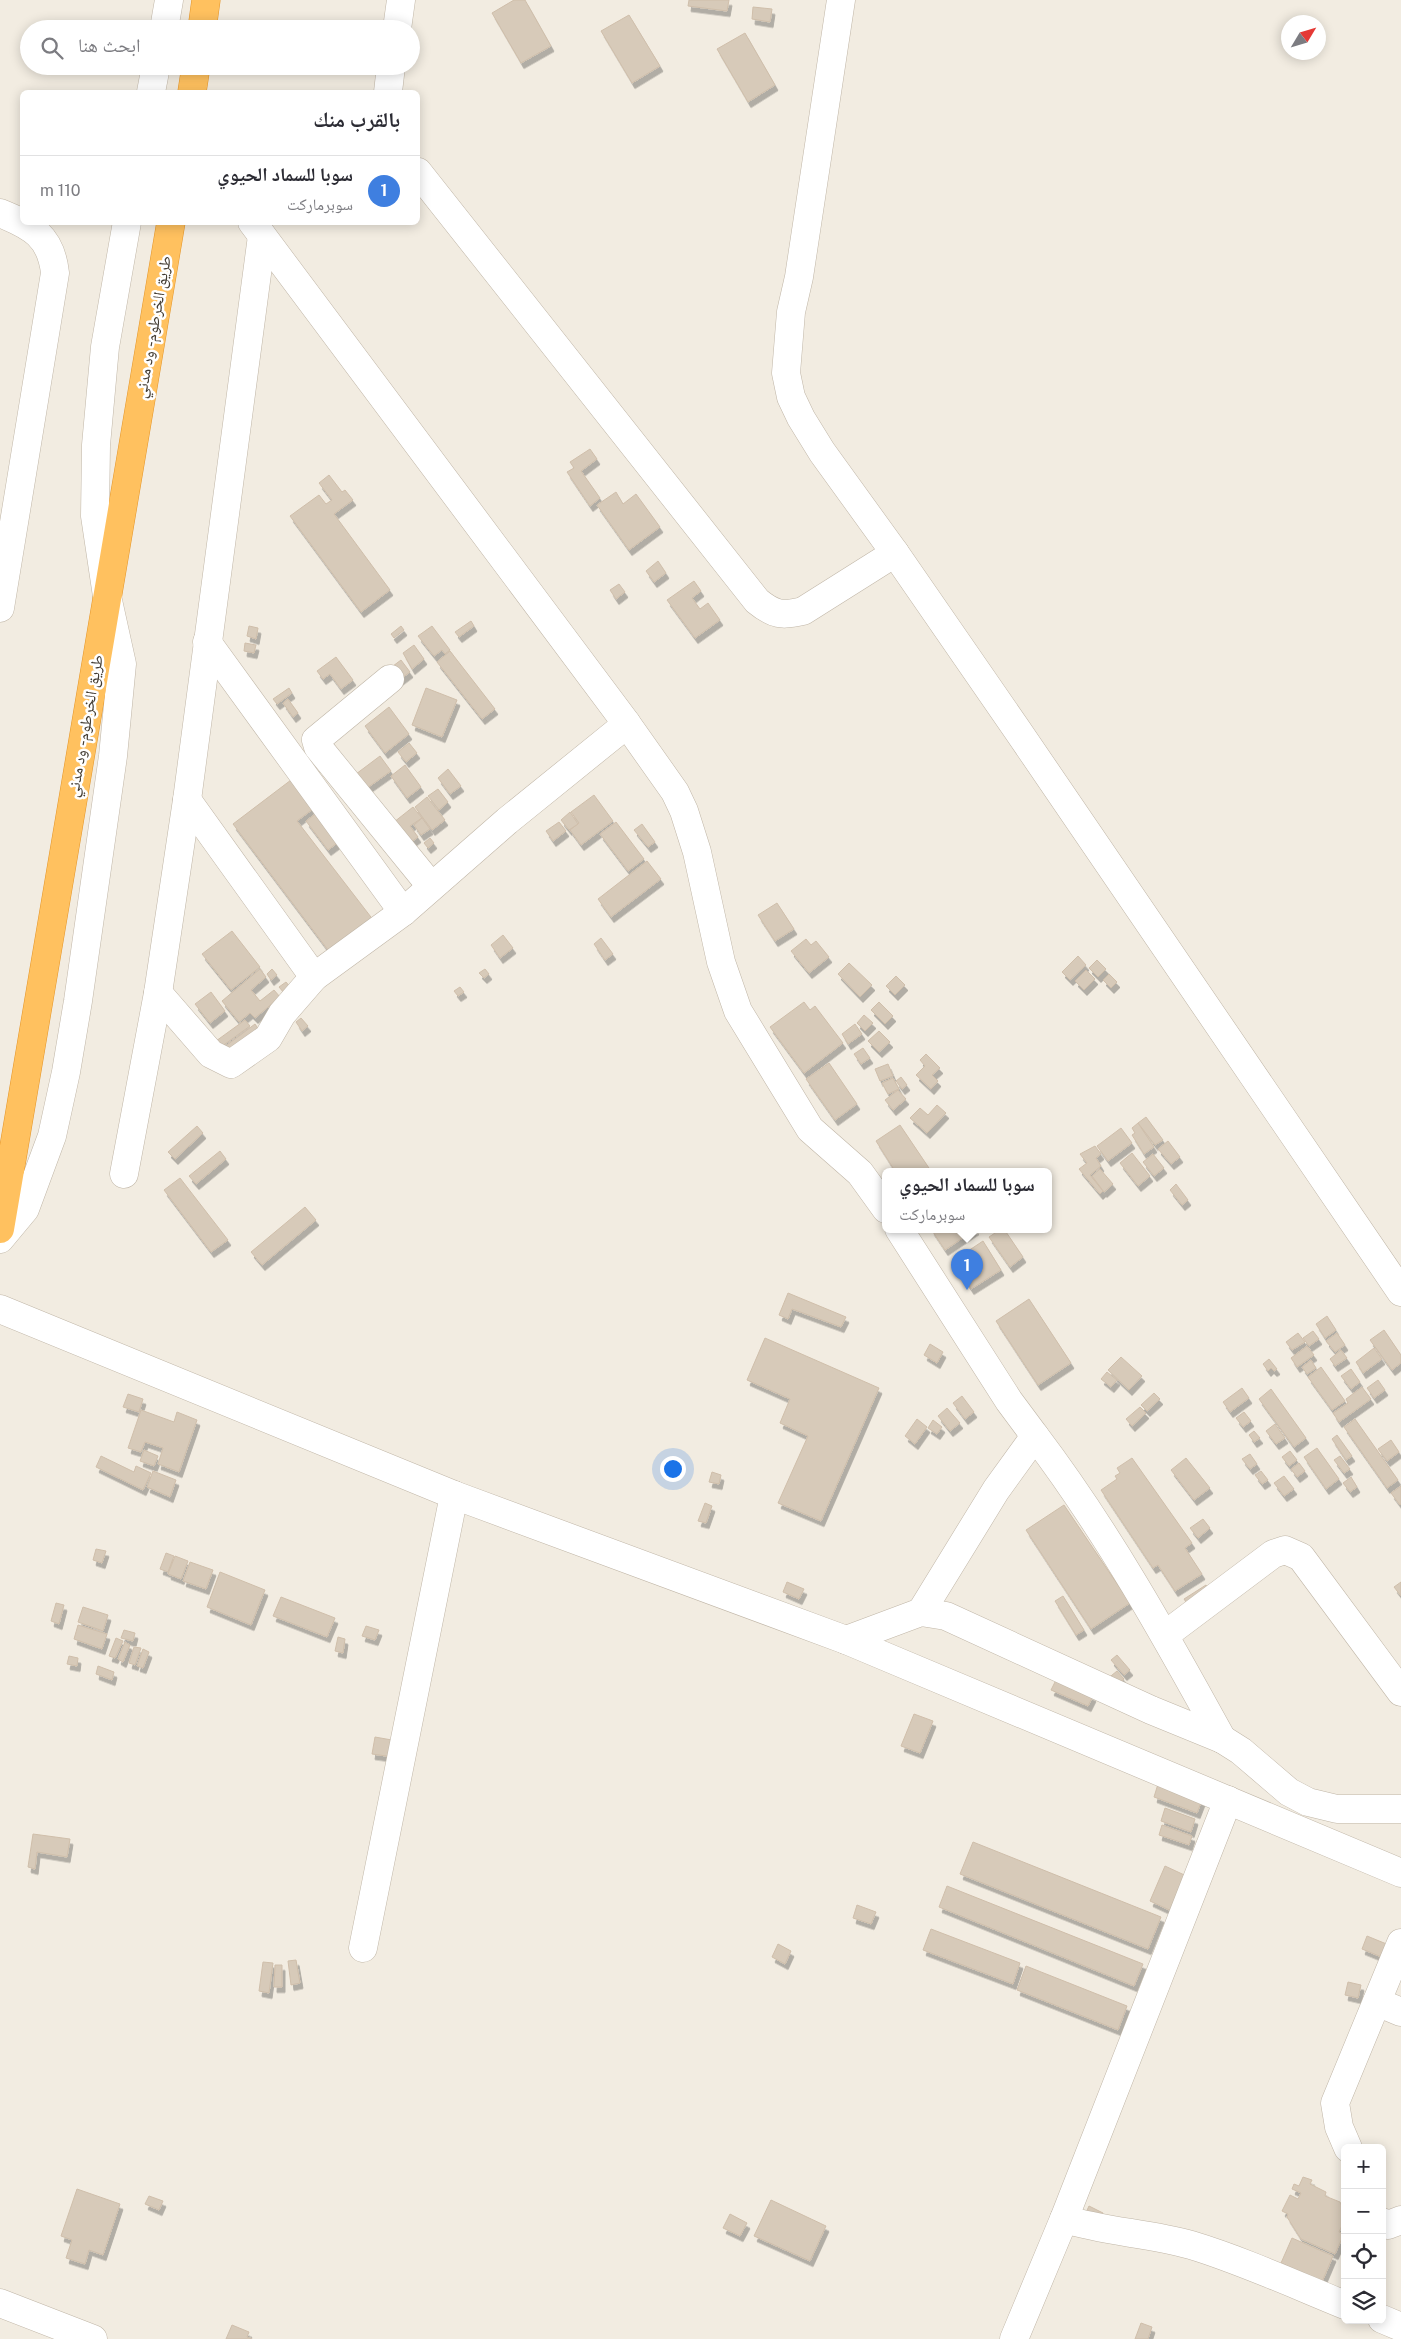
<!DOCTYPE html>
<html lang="ar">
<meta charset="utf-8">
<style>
:root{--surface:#fff;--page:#f7f7f7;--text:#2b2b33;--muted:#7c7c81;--line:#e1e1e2;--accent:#db2777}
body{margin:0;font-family:"Public Sans","Noto Naskh Arabic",sans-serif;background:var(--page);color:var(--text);direction:rtl}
.controls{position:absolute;right:15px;bottom:15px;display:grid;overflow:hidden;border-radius:8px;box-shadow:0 2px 12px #0003}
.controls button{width:45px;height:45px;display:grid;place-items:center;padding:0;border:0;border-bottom:1px solid var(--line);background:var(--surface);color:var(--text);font:25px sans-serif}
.compass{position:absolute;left:1281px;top:15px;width:45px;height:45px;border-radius:50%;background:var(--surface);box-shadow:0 2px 12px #0003;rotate:52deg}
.you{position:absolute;left:672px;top:1468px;width:18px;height:18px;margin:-12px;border:4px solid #fff;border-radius:50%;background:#1a73e8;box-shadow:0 0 0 8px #1a73e833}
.badge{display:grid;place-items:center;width:32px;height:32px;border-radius:50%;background:var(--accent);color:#fff;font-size:16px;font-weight:700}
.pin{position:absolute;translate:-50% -41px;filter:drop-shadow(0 1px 2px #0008)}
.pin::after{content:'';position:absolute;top:26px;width:18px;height:15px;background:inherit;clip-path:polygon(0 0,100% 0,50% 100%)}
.popup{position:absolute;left:882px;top:1168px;width:170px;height:65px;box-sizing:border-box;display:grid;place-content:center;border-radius:8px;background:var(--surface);filter:drop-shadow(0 1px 4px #0005);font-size:16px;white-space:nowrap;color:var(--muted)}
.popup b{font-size:19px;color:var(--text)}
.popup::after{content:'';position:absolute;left:50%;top:100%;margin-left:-10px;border:10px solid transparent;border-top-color:var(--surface)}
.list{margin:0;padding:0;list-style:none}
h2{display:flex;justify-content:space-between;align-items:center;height:65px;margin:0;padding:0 20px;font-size:21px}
h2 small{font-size:16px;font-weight:400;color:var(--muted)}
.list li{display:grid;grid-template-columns:32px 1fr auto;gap:15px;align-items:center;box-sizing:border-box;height:70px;padding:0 20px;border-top:1px solid var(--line)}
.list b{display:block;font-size:19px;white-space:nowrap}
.list p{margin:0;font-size:16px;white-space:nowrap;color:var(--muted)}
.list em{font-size:16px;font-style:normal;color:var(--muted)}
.icon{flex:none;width:28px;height:28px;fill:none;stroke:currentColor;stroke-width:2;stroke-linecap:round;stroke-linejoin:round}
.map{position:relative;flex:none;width:1401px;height:2339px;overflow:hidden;direction:ltr}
.search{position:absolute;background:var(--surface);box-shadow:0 2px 12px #0003;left:20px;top:20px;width:400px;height:55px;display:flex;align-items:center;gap:12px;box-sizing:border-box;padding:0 18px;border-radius:28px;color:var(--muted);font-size:19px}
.panel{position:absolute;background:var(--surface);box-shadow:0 2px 12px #0003;left:20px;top:90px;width:400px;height:135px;border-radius:8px;direction:rtl}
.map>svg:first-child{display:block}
.building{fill:#d7cab9;stroke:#cfbeaa;filter:url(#shadow)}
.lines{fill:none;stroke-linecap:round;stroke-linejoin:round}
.minor-casing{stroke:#c0b6a7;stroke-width:29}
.highway-casing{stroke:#e49529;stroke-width:29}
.minor{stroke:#fff;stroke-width:28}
.highway{stroke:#ffc15f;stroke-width:28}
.labels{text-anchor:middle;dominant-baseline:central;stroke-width:5;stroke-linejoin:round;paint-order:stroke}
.street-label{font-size:16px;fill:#433c32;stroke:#fff}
</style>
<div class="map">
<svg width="1401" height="2339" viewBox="0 0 1401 2339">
<defs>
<filter id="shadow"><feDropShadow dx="3" dy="5.5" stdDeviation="0" flood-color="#0004"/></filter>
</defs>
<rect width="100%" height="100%" fill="#f2ece1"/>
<g class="building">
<polygon points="514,0 525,0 551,46 521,63 492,13"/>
<polygon points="689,0 729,0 727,11 688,6"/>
<polygon points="753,7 772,9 770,22 752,19"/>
<polygon points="629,15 660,66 632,83 601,31"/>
<polygon points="745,33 775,85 748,102 717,49"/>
<polygon points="590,449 597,459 581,471 600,498 590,506 567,472 574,468 570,462"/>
<polygon points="329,475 342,492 345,490 353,500 334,514 390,590 361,612 290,516 319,495 326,504 332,500 319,483"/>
<polygon points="616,492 623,504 636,494 660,527 629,550 597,505"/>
<polygon points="658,561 666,573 654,582 646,571"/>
<polygon points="694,581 701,591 692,598 700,609 708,603 720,620 695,638 667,600"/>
<polygon points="619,584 625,592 616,599 610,590"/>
<polygon points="471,621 474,626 459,637 455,632"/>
<polygon points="249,626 258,628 256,639 247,636"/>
<polygon points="401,626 404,630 394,638 391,634"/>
<polygon points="432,626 450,650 445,654 442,650 434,656 418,636"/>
<polygon points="245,643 256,645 254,653 244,651"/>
<polygon points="414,645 424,659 412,669 403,653"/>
<polygon points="450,651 495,709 482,719 437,662"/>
<polygon points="336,657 353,680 341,689 330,674 323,679 317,671"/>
<polygon points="401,660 410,672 398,681 389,669"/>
<polygon points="289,688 292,693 277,704 273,699"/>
<polygon points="426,688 457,700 442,737 412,725"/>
<polygon points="288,699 298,713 293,717 283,703"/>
<polygon points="389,707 409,734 385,753 365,726"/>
<polygon points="409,743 417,753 406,762 398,752"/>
<polygon points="380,756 391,771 367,788 356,774"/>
<polygon points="405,765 421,787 407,798 391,776"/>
<polygon points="448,769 461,786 450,794 438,778"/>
<polygon points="291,780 313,809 297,821 374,921 331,954 233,824"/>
<polygon points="438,789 448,802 439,810 428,796"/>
<polygon points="594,795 613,821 581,845 570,830 579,823 571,812"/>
<polygon points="427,797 445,820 432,830 415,807"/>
<polygon points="413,807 422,818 410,826 418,837 406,846 389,826"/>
<polygon points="318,812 340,841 328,850 306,821"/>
<polygon points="570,812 578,824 569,830 561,820"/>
<polygon points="422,818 430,829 421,835 414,825"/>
<polygon points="559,822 566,831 553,841 546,831"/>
<polygon points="616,822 644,859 628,871 600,834"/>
<polygon points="642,824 655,842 648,847 634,830"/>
<polygon points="430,838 434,843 428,848 424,843"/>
<polygon points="647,861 661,879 611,917 598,899"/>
<polygon points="777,903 794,929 775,941 758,915"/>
<polygon points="232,931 260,967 231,990 202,954"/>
<polygon points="503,935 513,948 500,958 491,945"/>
<polygon points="601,938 613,954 605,960 594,944"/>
<polygon points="806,939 811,945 816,941 829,957 809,973 791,951"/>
<polygon points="1078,956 1086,965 1070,980 1062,972"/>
<polygon points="1097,960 1106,969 1098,977 1089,968"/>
<polygon points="849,963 872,985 860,997 838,974"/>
<polygon points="260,969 266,977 251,990 260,1001 274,990 280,997 255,1018 250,1013 239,1022 222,1001"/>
<polygon points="272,969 277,975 271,980 267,974"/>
<polygon points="485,969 489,974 484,978 479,973"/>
<polygon points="1086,970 1095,979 1084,990 1075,981"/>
<polygon points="1109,974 1117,982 1111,988 1103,980"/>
<polygon points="896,976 905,985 895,995 886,986"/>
<polygon points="286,982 291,988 284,993 279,987"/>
<polygon points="460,987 464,992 458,996 454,991"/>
<polygon points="211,992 225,1011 210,1023 195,1004"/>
<polygon points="804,1002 810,1010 815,1006 843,1043 804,1073 770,1027"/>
<polygon points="879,1002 893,1016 885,1024 871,1010"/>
<polygon points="864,1015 873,1023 865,1031 857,1023"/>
<polygon points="301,1018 308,1026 302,1031 296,1022"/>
<polygon points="245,1020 250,1026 221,1047 216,1041"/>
<polygon points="255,1024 263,1036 232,1060 223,1048"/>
<polygon points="855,1024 862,1034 848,1044 842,1034"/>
<polygon points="879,1031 890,1042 879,1052 868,1041"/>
<polygon points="863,1048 870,1058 861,1064 854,1054"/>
<polygon points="926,1054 940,1068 932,1075 938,1081 931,1089 916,1075 925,1066 920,1060"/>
<polygon points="829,1063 857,1104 835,1120 806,1079"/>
<polygon points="888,1064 893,1076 880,1081 875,1069"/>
<polygon points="901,1077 907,1085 902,1089 896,1081"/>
<polygon points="893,1078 899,1089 888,1094 882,1083"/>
<polygon points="898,1090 906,1099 893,1110 885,1100"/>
<polygon points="937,1105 946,1113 927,1133 910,1118 920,1108 928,1115"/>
<polygon points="1146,1117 1163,1140 1155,1145 1138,1123"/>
<polygon points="1138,1123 1154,1147 1144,1154 1132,1135 1135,1133 1132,1128"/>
<polygon points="900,1125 931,1171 895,1171 876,1141"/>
<polygon points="197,1126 203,1133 175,1159 168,1152"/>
<polygon points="1121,1128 1132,1143 1108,1161 1097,1146"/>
<polygon points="1168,1141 1180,1157 1171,1164 1158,1149"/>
<polygon points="1095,1146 1101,1154 1096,1158 1101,1166 1090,1175 1103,1191 1100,1194 1079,1169 1087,1163 1080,1154"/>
<polygon points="220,1151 226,1159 196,1184 189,1176"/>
<polygon points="1132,1153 1150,1176 1138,1186 1120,1163"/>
<polygon points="1153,1154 1164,1168 1154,1176 1143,1162"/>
<polygon points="1100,1169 1113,1184 1104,1192 1092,1176"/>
<polygon points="180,1178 228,1240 211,1252 164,1190"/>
<polygon points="1176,1184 1188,1200 1182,1205 1170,1190"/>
<polygon points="305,1207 316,1220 262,1265 251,1252"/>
<polygon points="931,1229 976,1229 945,1250"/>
<polygon points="1001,1229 1004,1229 1023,1257 1010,1267 989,1237"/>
<polygon points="983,1241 1001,1270 971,1289 953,1261"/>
<polygon points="788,1293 846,1317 841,1327 792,1309 788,1319 779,1315"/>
<polygon points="1029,1299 1071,1363 1038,1385 996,1321"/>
<polygon points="1327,1316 1336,1330 1325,1338 1316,1324"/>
<polygon points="1384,1330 1401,1355 1401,1363 1392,1370 1370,1340"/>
<polygon points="1313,1331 1319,1339 1309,1346 1303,1338"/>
<polygon points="1298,1333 1305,1342 1292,1350 1286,1342"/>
<polygon points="1337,1333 1345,1345 1335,1352 1326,1341"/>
<polygon points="765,1338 879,1388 821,1521 778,1503 808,1436 780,1423 790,1399 747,1380"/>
<polygon points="930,1344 943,1352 937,1363 924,1355"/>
<polygon points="1307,1346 1314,1355 1297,1367 1291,1358"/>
<polygon points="1374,1348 1382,1359 1363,1373 1356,1362"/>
<polygon points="1341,1350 1347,1358 1335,1366 1330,1359"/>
<polygon points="1121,1357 1142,1376 1129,1390 1108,1370"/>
<polygon points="1269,1359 1277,1369 1274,1371 1271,1368 1268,1371 1263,1364"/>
<polygon points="1311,1360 1316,1368 1307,1374 1302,1367"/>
<polygon points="1321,1367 1345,1401 1332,1410 1308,1377"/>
<polygon points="1351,1369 1360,1382 1351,1389 1341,1376"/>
<polygon points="1107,1372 1117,1380 1111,1387 1101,1379"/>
<polygon points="1378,1380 1385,1390 1374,1398 1367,1388"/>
<polygon points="1362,1387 1371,1399 1339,1422 1333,1413 1348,1403 1346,1399"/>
<polygon points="1242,1388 1249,1398 1230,1412 1223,1402"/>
<polygon points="1271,1389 1306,1438 1294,1447 1259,1399"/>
<polygon points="1154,1393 1160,1399 1147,1411 1141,1405"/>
<polygon points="128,1394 143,1399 139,1412 123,1407"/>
<polygon points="962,1396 974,1412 965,1419 953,1403"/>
<polygon points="1140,1407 1146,1413 1132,1426 1126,1419"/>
<polygon points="947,1408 960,1423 950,1431 938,1416"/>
<polygon points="141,1410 174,1422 177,1412 197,1420 179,1472 158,1464 163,1448 145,1442 141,1452 128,1448"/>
<polygon points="1244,1412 1251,1421 1243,1427 1236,1418"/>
<polygon points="917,1419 927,1427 915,1444 905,1436"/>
<polygon points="1355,1419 1398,1480 1387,1488 1344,1427"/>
<polygon points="933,1420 942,1427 937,1434 928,1428"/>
<polygon points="1275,1424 1285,1438 1276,1444 1266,1431"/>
<polygon points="1254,1431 1260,1438 1254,1442 1249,1435"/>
<polygon points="1337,1435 1352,1456 1346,1460 1332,1439"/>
<polygon points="1391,1440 1399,1452 1387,1461 1378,1449"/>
<polygon points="1317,1448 1339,1479 1326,1489 1304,1457"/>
<polygon points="144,1450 158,1456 154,1466 140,1461"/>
<polygon points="1290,1451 1297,1460 1289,1466 1282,1457"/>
<polygon points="1250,1454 1257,1464 1250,1469 1242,1459"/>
<polygon points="101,1456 134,1472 136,1466 151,1473 143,1490 96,1467"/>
<polygon points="1340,1456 1350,1469 1344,1473 1334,1460"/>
<polygon points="1132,1458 1192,1543 1185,1548 1202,1574 1175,1591 1158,1565 1153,1568 1101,1490 1117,1479 1115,1476 1120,1473 1117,1468"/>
<polygon points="1186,1458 1210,1488 1194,1500 1171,1470"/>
<polygon points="1299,1463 1305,1471 1297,1477 1291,1469"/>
<polygon points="153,1471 176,1480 170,1497 147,1487"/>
<polygon points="1261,1471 1268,1480 1262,1484 1255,1475"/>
<polygon points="712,1472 721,1475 719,1484 709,1482"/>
<polygon points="1284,1476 1294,1489 1284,1496 1274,1483"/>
<polygon points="1351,1477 1357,1487 1350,1492 1343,1483"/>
<polygon points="1401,1486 1401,1504 1400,1505 1391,1493"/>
<polygon points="705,1503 712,1506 706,1523 698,1521"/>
<polygon points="1064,1505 1130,1603 1091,1629 1026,1530"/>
<polygon points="1203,1519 1210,1528 1198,1538 1190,1528"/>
<polygon points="96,1549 106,1551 102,1563 93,1560"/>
<polygon points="166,1553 174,1556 168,1572 160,1569"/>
<polygon points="175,1556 188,1561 181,1579 168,1574"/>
<polygon points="190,1562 213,1570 206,1589 183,1581"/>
<polygon points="220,1572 265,1590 251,1625 207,1607"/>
<polygon points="787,1582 804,1589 799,1599 783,1592"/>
<polygon points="1401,1582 1401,1596 1394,1587"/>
<polygon points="1206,1585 1213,1596 1192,1611 1184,1599"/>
<polygon points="1063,1596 1084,1630 1076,1635 1055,1601"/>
<polygon points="281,1597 335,1618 327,1637 273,1616"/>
<polygon points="56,1603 64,1605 59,1624 51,1621"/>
<polygon points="83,1607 108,1615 103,1631 78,1622"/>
<polygon points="78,1625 107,1634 102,1649 74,1639"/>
<polygon points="366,1626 379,1630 375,1640 362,1636"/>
<polygon points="124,1630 135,1633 133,1641 121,1638"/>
<polygon points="338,1637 345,1639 343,1653 335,1651"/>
<polygon points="116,1638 123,1641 115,1658 109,1656"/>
<polygon points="125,1642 130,1645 123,1662 118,1659"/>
<polygon points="134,1647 141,1648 135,1665 129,1663"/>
<polygon points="143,1649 149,1652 143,1668 137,1666"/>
<polygon points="1117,1655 1130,1670 1124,1675 1111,1660"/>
<polygon points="69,1656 78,1658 77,1666 67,1664"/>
<polygon points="98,1666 114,1672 112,1680 96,1674"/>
<polygon points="1117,1671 1124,1679 1113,1688 1106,1680"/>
<polygon points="1056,1680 1093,1696 1088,1706 1051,1690"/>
<polygon points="914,1714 933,1721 920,1753 901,1746"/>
<polygon points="375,1737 403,1742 400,1758 372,1754"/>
<polygon points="1158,1784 1202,1800 1197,1813 1154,1797"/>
<polygon points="1165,1808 1195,1819 1191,1832 1161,1821"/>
<polygon points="1162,1825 1192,1836 1189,1845 1159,1835"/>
<polygon points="33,1834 70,1839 67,1857 37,1852 35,1869 28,1867"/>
<polygon points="973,1842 1161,1917 1148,1949 960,1874"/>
<polygon points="1165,1866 1193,1879 1178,1914 1150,1901"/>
<polygon points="947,1886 1143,1964 1134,1986 939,1907"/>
<polygon points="857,1905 876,1912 871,1924 853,1918"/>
<polygon points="931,1929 1020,1963 1013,1984 923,1950"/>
<polygon points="1367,1936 1389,1945 1384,1958 1362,1949"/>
<polygon points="778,1944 791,1951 785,1964 772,1957"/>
<polygon points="296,1960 300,1983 291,1985 288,1961"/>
<polygon points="263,1962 273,1963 269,1993 259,1991"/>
<polygon points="275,1965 282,1965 282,1987 274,1987"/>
<polygon points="1026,1966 1127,2006 1118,2030 1017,1990"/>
<polygon points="1348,1982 1361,1985 1358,1998 1345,1995"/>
<polygon points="1303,2177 1312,2180 1310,2184 1326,2192 1325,2196 1340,2202 1345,2212 1345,2219 1339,2232 1344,2234 1335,2254 1301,2239 1287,2217 1288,2214 1282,2211 1290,2195 1298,2199 1301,2193 1292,2189 1294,2184 1299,2186"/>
<polygon points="77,2189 120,2204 103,2255 89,2250 85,2264 66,2258 72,2240 61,2236"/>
<polygon points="149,2196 163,2201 159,2210 145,2204"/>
<polygon points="771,2200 826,2226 810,2261 754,2236"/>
<polygon points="1089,2206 1103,2213 1097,2225 1083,2219"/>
<polygon points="730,2214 747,2223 740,2236 723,2228"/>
<polygon points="1292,2238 1333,2256 1322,2282 1281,2263"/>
<polygon points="1141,2323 1152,2327 1148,2339 1135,2339"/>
<polygon points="232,2325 249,2332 247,2337 252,2339 226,2339"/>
</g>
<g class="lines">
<defs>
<g id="minor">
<polyline points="841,0 799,277 791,312 786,373 791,397 801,418 822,452 895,553 1018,731 1401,1292"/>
<polyline points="164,29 169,0"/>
<polyline points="397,29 401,0"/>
<polyline points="151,92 156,66"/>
<polyline points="388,92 391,66"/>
<path d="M 418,172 L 757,601 C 774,615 782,616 803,611 L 895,553"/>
<path d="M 0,213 C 32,226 51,236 55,273 L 0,608"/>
<polyline points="252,222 627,724 675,792 684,811 697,852 721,962 738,1011 810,1129 860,1173 886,1209"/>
<polyline points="207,642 403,912"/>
<polyline points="390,679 316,740 318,747 431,886"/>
<polyline points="187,800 314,977"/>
<polyline points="158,993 211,1054 231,1064 268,1038 282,1014 314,977 403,912 507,821 627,724"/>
<polyline points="124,1174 158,993 187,800 262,236"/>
<polyline points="899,1229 1009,1401 1035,1436 996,1490 921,1612"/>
<polyline points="0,1239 25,1209 52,1136 66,1072 78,1001 113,756 122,664 107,596 95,516 96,445 105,347 127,222"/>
<polyline points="0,1309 454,1495 846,1640 1401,1873"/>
<path d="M 1035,1436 C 1107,1531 1165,1635 1222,1739"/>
<polyline points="1165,1635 1273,1554 1285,1550 1301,1557 1401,1692"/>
<polyline points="846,1640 921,1612 946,1616 1151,1710 1222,1739 1241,1751 1289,1792 1308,1802 1337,1809 1401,1809"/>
<path d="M 1228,1800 L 1064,2219 C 1106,2232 1149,2233 1191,2245 C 1241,2260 1296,2285 1345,2305"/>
<polyline points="363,1948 454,1495"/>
<polyline points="1377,2002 1401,2012"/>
<polyline points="1348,2148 1339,2127 1335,2103 1401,1943"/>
<polyline points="1382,2222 1388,2225 1401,2220"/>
<polyline points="0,2303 93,2339"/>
<polyline points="1382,2319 1401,2327"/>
<polyline points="1014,2339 1064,2219"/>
</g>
<g id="highway">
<polyline points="202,29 206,0"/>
<polyline points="192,92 196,66"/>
<polyline points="0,1229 171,222"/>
</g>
</defs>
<use href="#minor" class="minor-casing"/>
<use href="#highway" class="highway-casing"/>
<use href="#minor" class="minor"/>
<use href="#highway" class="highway"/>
</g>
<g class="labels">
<g class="street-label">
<text transform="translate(153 327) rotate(-80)">طريق الخرطوم - ود مدني</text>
<text transform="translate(85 726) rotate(-80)">طريق الخرطوم - ود مدني</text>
</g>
</g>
</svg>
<div class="controls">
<button>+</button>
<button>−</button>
<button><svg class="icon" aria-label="locate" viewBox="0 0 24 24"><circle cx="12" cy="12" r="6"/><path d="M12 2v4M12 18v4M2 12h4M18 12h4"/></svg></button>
<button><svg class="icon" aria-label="layers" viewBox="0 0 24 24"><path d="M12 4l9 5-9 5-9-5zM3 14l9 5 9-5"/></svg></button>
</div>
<svg class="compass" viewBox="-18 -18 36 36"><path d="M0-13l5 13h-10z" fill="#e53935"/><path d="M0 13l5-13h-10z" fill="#7c7c81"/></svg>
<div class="you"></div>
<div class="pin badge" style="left:967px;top:1290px;background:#3f7fe0">1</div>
<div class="popup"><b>سوبا للسماد الحيوي</b>سوبرماركت</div>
<div class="search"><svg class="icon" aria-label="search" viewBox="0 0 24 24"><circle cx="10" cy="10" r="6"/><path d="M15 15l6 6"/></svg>ابحث هنا</div>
<section class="panel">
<h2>بالقرب منك<small></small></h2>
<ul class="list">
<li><span class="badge" style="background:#3f7fe0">1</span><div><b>سوبا للسماد الحيوي</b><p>سوبرماركت</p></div><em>110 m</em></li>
</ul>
</section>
</div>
